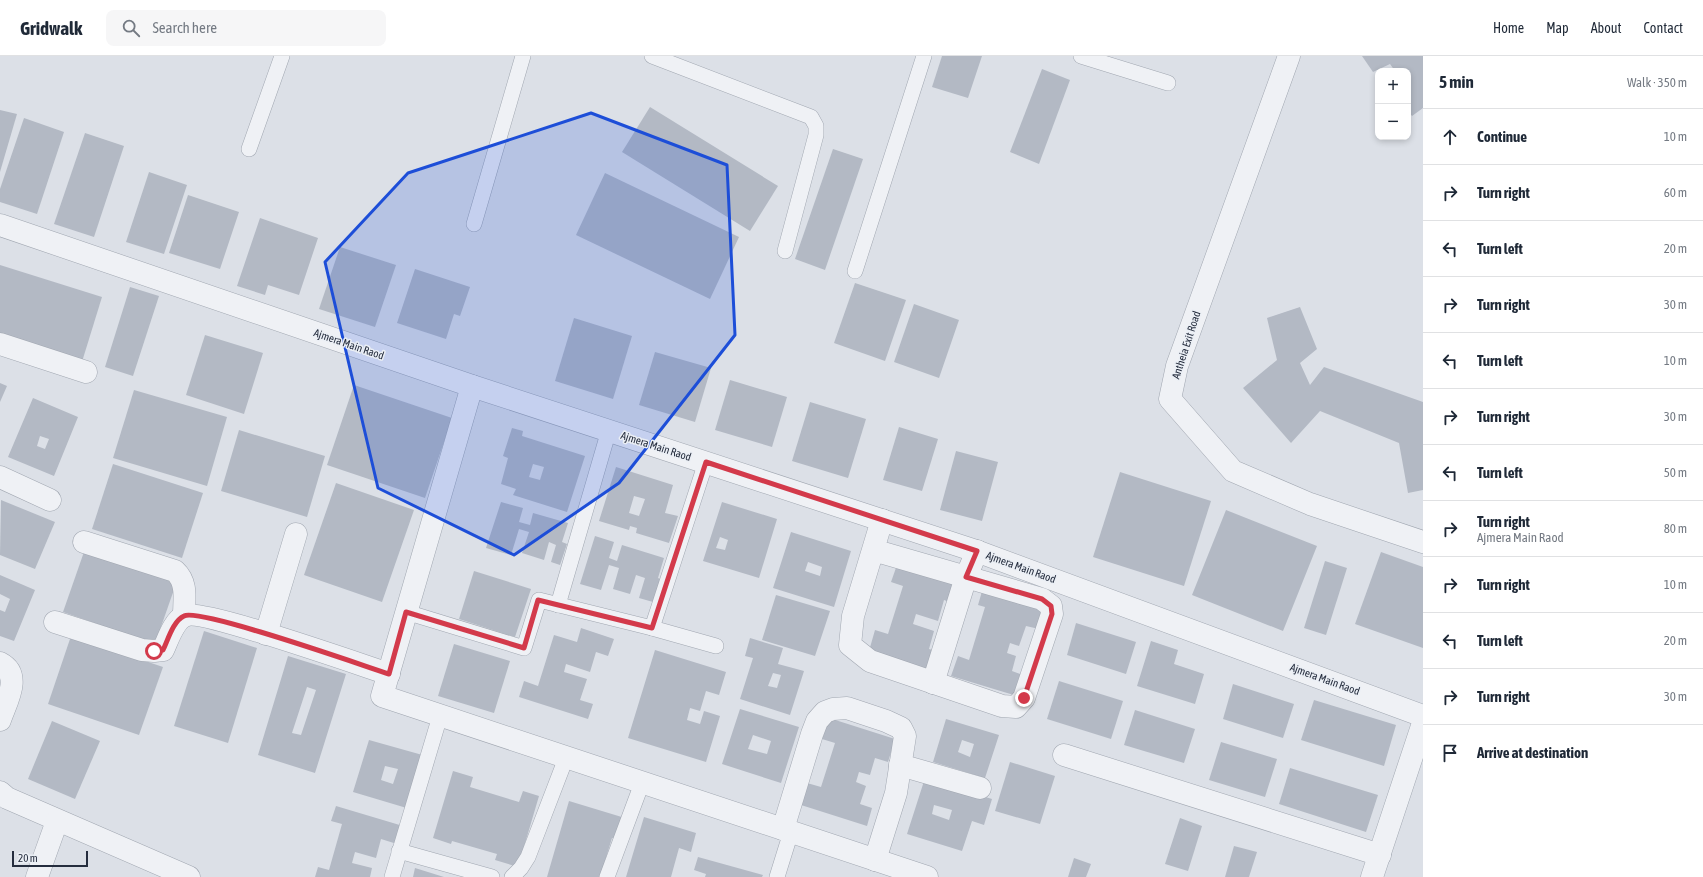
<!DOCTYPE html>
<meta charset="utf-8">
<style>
:root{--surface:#fff;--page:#f6f6f7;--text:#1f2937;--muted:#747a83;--line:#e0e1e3}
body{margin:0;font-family:"Asap Condensed",sans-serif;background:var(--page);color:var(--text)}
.controls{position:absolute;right:12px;top:12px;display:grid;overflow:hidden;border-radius:8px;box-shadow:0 2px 6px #0003}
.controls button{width:36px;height:36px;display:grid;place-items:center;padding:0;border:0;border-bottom:1px solid var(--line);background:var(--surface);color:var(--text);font:20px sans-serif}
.scale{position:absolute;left:12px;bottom:10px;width:76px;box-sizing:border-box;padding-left:4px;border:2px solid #252d3e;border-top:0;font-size:11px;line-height:14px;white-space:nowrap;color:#252d3e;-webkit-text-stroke:3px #ebeff5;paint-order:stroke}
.stop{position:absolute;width:12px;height:12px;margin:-9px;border:3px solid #d33a4b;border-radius:50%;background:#fff}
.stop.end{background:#d33a4b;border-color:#fff;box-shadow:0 1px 4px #0008}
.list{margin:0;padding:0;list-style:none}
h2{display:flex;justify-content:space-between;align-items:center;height:52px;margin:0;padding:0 16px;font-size:17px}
h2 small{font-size:13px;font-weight:400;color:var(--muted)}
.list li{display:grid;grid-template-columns:26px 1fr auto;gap:12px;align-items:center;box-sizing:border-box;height:56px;padding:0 16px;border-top:1px solid var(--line)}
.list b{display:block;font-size:15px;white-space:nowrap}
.list p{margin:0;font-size:13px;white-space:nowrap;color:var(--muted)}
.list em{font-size:13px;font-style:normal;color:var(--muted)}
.icon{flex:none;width:22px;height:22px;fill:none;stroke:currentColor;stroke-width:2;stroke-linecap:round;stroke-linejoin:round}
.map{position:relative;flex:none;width:1423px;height:821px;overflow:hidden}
header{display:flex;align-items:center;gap:24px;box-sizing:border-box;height:56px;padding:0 20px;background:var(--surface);border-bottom:1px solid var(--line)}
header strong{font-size:19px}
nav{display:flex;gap:22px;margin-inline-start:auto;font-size:14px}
.search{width:280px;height:36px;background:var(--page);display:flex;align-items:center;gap:10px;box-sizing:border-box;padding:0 14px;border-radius:8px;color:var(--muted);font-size:15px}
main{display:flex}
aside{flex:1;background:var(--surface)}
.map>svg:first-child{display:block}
.building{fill:#b3b9c4;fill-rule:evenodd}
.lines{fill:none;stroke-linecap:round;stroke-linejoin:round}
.service-casing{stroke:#a1a7b1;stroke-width:16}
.minor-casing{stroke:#a1a7b1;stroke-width:23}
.tertiary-casing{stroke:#a1a7b1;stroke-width:23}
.service{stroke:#eff1f5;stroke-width:15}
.minor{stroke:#eff1f5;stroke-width:22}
.tertiary{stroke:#eff1f5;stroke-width:22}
.route{stroke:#d33a4b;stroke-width:5}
.marked{fill:#1d4ed8;fill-opacity:0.2;stroke:#1d4ed8;stroke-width:3;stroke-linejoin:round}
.labels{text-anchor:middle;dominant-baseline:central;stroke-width:3;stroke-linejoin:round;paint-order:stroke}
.street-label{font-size:11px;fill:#252d3e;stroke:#ebeff5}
</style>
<header>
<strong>Gridwalk</strong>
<div class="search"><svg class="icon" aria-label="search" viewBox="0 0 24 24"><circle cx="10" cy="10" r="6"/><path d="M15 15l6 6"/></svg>Search here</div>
<nav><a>Home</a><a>Map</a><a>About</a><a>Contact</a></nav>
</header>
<main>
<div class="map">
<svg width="1423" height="821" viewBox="0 0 1423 821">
<rect width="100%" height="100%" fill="#dce0e7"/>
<g class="building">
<polygon points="942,0 982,0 968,42 932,31"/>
<polygon points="1362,0 1423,0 1423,52 1412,60 1408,55 1408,15 1395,15 1390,8 1373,16"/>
<polygon points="1042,13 1070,24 1039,108 1010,96"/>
<polygon points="650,51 778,130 750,175 622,96"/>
<polygon points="0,54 17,58 0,116"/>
<polygon points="24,62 64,76 37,158 0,146 0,133"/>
<polygon points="85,77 124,90 94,181 54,168"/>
<polygon points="833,93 863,103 825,214 795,203"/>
<polygon points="149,116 187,129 164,198 126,186"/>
<polygon points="605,117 739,181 710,243 576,179"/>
<polygon points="188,139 239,156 220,213 169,197"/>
<polygon points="260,162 318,182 299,239 268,229 265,239 237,230"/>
<polygon points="340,191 396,209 375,271 319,253"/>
<polygon points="0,209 102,241 81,309 0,284"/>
<polygon points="415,213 470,231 460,260 454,258 446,283 397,267"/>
<polygon points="855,227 906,244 885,305 834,287"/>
<polygon points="130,231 159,240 133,320 105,311"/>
<polygon points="914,248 959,264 939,322 894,306"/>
<polygon points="1300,251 1317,293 1300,307 1310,329 1324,311 1423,346 1423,434 1408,437 1399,387 1320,355 1291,387 1243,332 1277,304 1267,262"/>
<polygon points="574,262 632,280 613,343 555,325"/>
<polygon points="205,279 263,297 244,358 186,339"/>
<polygon points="655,296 711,312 695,366 639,349"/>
<polygon points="730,324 787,341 772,391 715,374"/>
<polygon points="0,327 7,330 0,346"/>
<polygon points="354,329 452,362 425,442 327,409"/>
<polygon points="134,334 227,361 207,430 113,402"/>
<path d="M 33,342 L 78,361 L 54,420 L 8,401 ZM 40,380 L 49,383 L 45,393 L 37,390 Z"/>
<polygon points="810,346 866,363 848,422 792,405"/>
<polygon points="899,371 938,383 922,435 883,424"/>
<path d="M 512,372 L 523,375 L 522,380 L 585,400 L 567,456 L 513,439 L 516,433 L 501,428 L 508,402 L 503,400 ZM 533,408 L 544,411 L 540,424 L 529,421 Z"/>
<polygon points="239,374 325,400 307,461 221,435"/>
<polygon points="956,395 998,406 982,465 940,454"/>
<polygon points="113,408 203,437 182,502 92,473"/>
<path d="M 616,411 L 673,429 L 665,457 L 678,460 L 669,487 L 636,477 L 637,472 L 630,470 L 629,474 L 599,465 ZM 634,440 L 645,443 L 639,460 L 629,457 Z"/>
<polygon points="1120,416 1211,445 1184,530 1093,501"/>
<polygon points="336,427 414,454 382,546 304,519"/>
<polygon points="1,444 55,466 35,513 0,499"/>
<polygon points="501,446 523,452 519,466 530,469 533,457 568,467 562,486 567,488 560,509 551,506 556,489 549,486 544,504 522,497 529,476 519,473 511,499 486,492"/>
<path d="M 722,446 L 777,463 L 759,522 L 703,505 ZM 720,481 L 728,484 L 725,494 L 716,492 Z"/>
<polygon points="1226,454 1317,490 1283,575 1192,539"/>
<path d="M 791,476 L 851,495 L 834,551 L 773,532 ZM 808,506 L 822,511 L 820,520 L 805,515 Z"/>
<polygon points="595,480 614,486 609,502 617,505 622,489 664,502 658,522 660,523 653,546 639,542 645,522 636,519 630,538 613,533 619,512 609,509 601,534 580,528"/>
<polygon points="85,493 177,525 155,588 63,556"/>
<polygon points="1381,496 1423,511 1423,592 1355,568"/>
<polygon points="1325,505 1347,512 1326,579 1304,572"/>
<polygon points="897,509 961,529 955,548 944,544 938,565 916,558 913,568 934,575 929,593 939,596 933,615 869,595 875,574 888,578 903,530 891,526"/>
<polygon points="474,515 531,533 515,581 459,563"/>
<polygon points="0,519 35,534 14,585 0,580 0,554 5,556 10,543 0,538"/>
<polygon points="983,532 1046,551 1039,573 1026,570 1019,590 1010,587 1007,597 1016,600 1012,615 1023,619 1017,640 951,620 958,600 969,604 985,551 978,549"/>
<polygon points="776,539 830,555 815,600 762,584"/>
<polygon points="1076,567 1136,586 1126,618 1067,599"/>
<polygon points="581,572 614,583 608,600 596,596 590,616 566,608 564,616 587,623 580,644 593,648 588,663 519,641 524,625 538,630 554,579 577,586"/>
<polygon points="204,575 257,592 228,687 174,670"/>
<polygon points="71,580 163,611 139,679 48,648"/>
<path d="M 750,582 L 783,592 L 778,608 L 804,615 L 790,659 L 740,643 L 753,602 L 745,600 ZM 773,617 L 781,619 L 777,632 L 768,630 Z"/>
<polygon points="1151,585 1178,594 1174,608 1204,618 1195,648 1137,630"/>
<polygon points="454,588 510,605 494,657 438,640"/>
<polygon points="655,594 726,616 719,639 706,635 700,655 690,652 687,664 700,668 704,655 720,660 706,706 628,682"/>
<path d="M 288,600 L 346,618 L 315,717 L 258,699 ZM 307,631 L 316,634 L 301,679 L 292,677 Z"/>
<polygon points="1059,625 1123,645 1111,683 1047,663"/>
<polygon points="1233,628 1294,648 1283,682 1223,663"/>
<polygon points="1314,644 1396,669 1384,710 1301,684"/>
<path d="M 740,653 L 799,671 L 781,727 L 722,708 ZM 753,679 L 771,685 L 767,698 L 748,693 Z"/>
<polygon points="1135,654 1195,673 1184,707 1124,689"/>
<polygon points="829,662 895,683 888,706 875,702 870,719 859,716 856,726 866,730 860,748 872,752 867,770 801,749 807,727 821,731 835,687 822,683"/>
<path d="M 946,663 L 999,679 L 985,722 L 933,706 ZM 962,684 L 974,688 L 970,701 L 958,696 Z"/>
<polygon points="52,665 100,685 75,743 28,723"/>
<path d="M 369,684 L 426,700 L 410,753 L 353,736 ZM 385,710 L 398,713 L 393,728 L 381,724 Z"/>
<polygon points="1221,686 1277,703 1265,741 1209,724"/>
<polygon points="1010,706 1055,720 1040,768 995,755"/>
<polygon points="1290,712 1378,739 1366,776 1279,748"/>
<polygon points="453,715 473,721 470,731 519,746 523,735 539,740 518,811 495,804 497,798 452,785 451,788 433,782"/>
<path d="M 925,722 L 992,743 L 984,769 L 972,765 L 962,795 L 907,778 ZM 934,749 L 952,754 L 949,764 L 932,758 Z"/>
<polygon points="569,745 625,762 619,784 612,782 600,821 547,821"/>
<polygon points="336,750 403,770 397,788 381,783 376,802 355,796 352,807 372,812 370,821 315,821 318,811 329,814 342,768 331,765"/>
<polygon points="644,761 696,777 691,796 679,792 671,821 626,821"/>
<polygon points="1180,762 1202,770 1188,815 1165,808"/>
<polygon points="1234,790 1257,796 1249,821 1225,821"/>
<polygon points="698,801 763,819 762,821 705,821 706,818 694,814"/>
<polygon points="1074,802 1091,808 1086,821 1068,821"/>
<polygon points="415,812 444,821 413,821"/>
</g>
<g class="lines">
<defs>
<g id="service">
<polyline points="652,0 811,61 816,70 816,79 785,195"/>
<polyline points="1081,0 1168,27"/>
<polyline points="249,93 282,0"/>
<polyline points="474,168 523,0"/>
<polyline points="855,215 924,0"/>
<polyline points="558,549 609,374"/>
<polyline points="406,556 524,592 539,544 652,572 706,406"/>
<polyline points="652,572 716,590"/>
<polyline points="399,795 492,821"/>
<polyline points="392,821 440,660"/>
<polyline points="512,821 521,812 528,801 566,702"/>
<polyline points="607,821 642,727"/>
<polyline points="777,821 791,776"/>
</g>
<g id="minor">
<polyline points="1289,0 1177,310 1170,343 1233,415 1310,448 1423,486"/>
<polyline points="0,288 86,316"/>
<polyline points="472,330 382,640 927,821"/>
<polyline points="0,421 50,444"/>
<path d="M 84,486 L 175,515 C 188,527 184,543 184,560"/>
<polyline points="873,494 1042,543 1051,550 1052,558 1024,642 1016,651 1002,650 870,605 850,589 853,560 882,464"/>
<path d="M 55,566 L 142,594 L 154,595 L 163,594 C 168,584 173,566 184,560 C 200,552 361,609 389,618"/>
<polyline points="266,578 296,478"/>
<path d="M 0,607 C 23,619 6,646 0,664"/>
<polyline points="933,627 966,521 977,495"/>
<polyline points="1064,699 1380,799"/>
<polyline points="900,709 980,732"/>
<polyline points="0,736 7,742 189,821"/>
<polyline points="783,773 812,678 817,665 825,656 833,653 847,652 886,665 901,672 905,680 896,737 875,804"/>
<polyline points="37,821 57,765"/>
<polyline points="1372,821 1423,667"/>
</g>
<polyline id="tertiary" points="0,169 472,330 979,496 1423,660"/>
</defs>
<use href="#service" class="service-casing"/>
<use href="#minor" class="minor-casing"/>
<use href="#tertiary" class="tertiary-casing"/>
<use href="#service" class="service"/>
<use href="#minor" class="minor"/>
<use href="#tertiary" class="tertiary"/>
</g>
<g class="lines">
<path class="route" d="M 154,595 L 163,594 C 168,584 173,565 184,560 C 200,552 361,609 389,618 L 406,556 L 524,592 L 538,544 L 652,572 L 706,406 L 977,495 L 966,521 L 1042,543 L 1051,550 L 1052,558 L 1024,642"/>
</g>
<path class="marked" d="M 591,57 L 727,109 L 735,279 L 619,427 L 514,499 L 378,432 L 325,206 L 408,117 Z"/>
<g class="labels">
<g class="street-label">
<text transform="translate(349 288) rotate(19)">Ajmera Main Raod</text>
<text transform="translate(1186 289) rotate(-72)">Antheia Exit Road</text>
<text transform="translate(656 390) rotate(18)">Ajmera Main Raod</text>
<text transform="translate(1021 511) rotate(20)">Ajmera Main Raod</text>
<text transform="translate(1325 623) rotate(20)">Ajmera Main Raod</text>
</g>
</g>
</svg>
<div class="controls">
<button>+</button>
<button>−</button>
</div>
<div class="scale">20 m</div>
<div class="stop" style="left:154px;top:595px"></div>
<div class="stop end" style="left:1024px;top:642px"></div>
</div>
<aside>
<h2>5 min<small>Walk · 350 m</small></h2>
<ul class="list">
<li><svg class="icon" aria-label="ahead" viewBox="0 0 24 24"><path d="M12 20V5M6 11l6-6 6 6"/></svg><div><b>Continue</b></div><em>10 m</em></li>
<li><svg class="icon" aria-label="right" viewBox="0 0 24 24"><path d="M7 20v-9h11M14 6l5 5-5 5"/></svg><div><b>Turn right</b></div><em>60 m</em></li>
<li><svg class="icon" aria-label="left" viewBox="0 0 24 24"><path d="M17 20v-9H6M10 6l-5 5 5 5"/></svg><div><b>Turn left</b></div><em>20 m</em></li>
<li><svg class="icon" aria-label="right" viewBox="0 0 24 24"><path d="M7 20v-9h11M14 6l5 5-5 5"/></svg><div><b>Turn right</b></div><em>30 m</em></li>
<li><svg class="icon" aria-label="left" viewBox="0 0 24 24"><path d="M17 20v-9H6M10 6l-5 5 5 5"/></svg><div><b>Turn left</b></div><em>10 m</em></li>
<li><svg class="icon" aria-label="right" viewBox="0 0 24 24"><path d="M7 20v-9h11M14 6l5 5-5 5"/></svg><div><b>Turn right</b></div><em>30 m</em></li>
<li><svg class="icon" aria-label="left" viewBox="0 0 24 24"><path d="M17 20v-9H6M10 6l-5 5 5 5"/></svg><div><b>Turn left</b></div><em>50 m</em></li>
<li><svg class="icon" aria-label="right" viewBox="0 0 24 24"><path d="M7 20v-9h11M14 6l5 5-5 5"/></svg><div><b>Turn right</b><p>Ajmera Main Raod</p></div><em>80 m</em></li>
<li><svg class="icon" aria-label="right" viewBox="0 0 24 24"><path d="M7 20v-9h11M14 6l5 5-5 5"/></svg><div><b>Turn right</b></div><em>10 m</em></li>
<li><svg class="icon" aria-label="left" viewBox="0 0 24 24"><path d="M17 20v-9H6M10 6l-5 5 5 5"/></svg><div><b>Turn left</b></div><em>20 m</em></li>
<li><svg class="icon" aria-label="right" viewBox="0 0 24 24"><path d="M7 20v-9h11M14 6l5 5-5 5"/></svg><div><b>Turn right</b></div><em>30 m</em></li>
<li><svg class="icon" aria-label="arrive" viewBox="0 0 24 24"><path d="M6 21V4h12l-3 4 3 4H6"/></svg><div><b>Arrive at destination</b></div></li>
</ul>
</aside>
</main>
